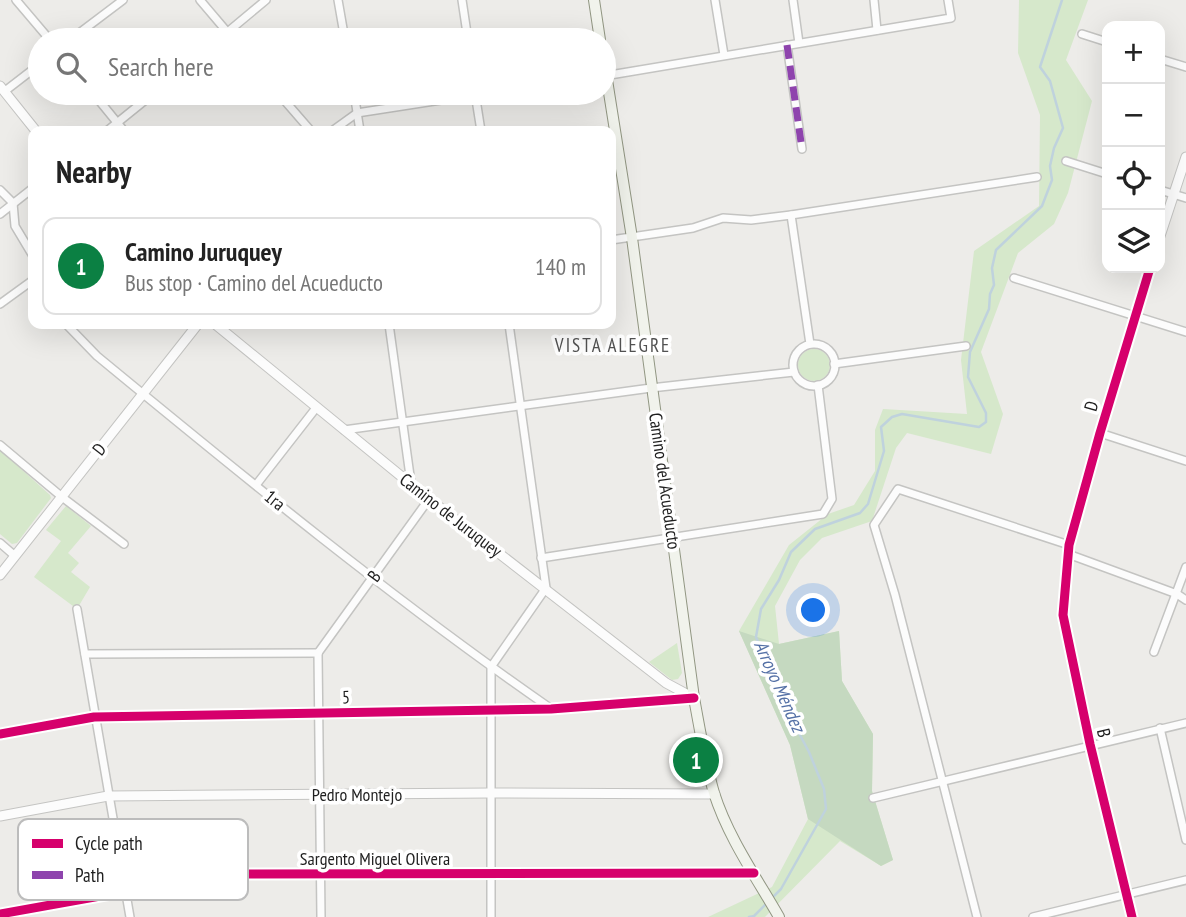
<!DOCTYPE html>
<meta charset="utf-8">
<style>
:root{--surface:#fff;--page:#f2f2f2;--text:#222;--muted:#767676;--line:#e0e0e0;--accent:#0b8043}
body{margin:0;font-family:"PT Sans Narrow",sans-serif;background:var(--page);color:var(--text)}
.controls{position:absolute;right:21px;top:21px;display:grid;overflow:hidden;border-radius:14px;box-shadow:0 7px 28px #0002}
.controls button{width:63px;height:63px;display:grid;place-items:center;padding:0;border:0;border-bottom:2px solid var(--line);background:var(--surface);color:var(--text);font:35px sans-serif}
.you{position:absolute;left:814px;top:611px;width:24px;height:24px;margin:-18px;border:5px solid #fff;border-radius:50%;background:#1a73e8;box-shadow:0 0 0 10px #1a73e833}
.badge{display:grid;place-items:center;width:46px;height:46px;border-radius:50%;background:var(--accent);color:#fff;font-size:23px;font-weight:700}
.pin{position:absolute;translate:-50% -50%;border:4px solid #fff;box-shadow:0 2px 7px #0006}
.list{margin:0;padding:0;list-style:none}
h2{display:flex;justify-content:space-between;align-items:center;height:91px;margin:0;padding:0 28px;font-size:30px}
h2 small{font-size:23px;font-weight:400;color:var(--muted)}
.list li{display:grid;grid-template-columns:46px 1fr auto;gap:21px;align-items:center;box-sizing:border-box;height:98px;margin:0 14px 14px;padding:0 14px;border:2px solid var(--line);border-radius:14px}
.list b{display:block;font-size:26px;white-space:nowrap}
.list p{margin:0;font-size:23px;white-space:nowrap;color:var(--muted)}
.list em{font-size:23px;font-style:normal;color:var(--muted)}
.icon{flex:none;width:38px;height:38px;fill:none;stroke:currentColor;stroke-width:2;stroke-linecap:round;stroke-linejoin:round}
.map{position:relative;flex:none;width:1186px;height:917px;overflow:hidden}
.search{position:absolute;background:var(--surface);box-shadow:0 7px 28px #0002;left:28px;top:28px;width:588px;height:77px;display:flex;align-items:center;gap:18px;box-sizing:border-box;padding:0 24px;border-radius:38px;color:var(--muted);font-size:26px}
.panel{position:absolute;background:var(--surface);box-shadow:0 7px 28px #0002;left:28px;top:126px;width:588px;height:203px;border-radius:14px}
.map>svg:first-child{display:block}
.grass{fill:#d6e8cb}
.forest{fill:#c5d9c0}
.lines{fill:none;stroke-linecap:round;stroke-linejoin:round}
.stream{stroke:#bfd2dd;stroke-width:2.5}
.minor-casing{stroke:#c4c4c2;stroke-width:10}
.tertiary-casing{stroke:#c4c4c2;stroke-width:11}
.secondary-casing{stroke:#919682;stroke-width:12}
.minor{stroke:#fcfcfc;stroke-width:7}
.tertiary{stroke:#fcfcfc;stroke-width:9}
.secondary{stroke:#f1f3ec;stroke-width:10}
.quiet{stroke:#8e44ad;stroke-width:7;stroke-dasharray:14 7;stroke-linecap:butt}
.cycleway-casing{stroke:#fff;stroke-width:13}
.cycleway{stroke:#d6006c;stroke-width:9}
.labels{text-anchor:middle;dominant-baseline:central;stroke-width:7;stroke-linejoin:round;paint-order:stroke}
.street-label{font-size:18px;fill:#1f1f1f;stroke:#fff}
.neighbourhood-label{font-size:19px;letter-spacing:2px;fill:#525252;stroke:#fff}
.water-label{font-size:19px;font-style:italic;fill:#5571a6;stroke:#fff}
.key{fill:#fff;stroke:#bcbcbc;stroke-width:2}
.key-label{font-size:19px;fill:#1f1f1f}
</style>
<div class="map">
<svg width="1186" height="917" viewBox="0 0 1186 917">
<rect width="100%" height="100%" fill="#edece9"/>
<g class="grass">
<polygon points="1019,0 1088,0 1066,60 1092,101 1068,193 1054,224 1018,253 981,352 1003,414 991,454 907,433 896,448 872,521 822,538 800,560 775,606 779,644 839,631 842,681 873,734 872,791 893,860 881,866 840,841 765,917 708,917 772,887 808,819 790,745 739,631 789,545 828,514 854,505 875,471 875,430 883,409 967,414 961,360 974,251 1039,206 1040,115 1018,53"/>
<circle cx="814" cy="365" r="16"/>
<polygon points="0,450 50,495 51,498 17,543 12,544 0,534"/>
<polygon points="66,506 91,526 68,553 79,563 71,572 90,587 77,609 34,577 61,541 46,530"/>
<polygon points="677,643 682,673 678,679 672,680 649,662"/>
</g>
<polygon class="forest" points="739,631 779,644 839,631 842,681 873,734 872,791 893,860 881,866 808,819 790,745"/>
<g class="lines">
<g class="stream">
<polyline points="773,897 781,889 826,809 824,789 809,752 785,707 756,637 761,609 779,580 791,552 815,529 860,513 868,504 884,451 881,427 892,417 902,414 979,427 986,422 986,413 968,377 970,352 989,309 990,294 994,285 992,268 996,250 1042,206 1052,180 1050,166 1054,148 1063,128 1050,81 1040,67 1062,0"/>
<polyline points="749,917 754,916 768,902"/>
</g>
<defs>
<g id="minor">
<polyline points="16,0 50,40"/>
<polyline points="200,0 234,40"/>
<polyline points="338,0 345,40"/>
<polyline points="462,0 468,40"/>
<polyline points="715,0 724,55"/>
<polyline points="793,0 799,43"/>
<polyline points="874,0 877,30"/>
<polyline points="1082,34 1107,42"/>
<polyline points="70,40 123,0"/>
<polyline points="218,40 266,0"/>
<polyline points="787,45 802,149"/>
<polyline points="1160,59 1186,67"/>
<polyline points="604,76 951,18 948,0"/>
<polyline points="5,91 40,64"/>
<polyline points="93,93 124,131"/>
<polyline points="278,93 311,131"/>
<polyline points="354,93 360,131"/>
<polyline points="475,93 481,131"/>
<polyline points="107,131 154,93"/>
<polyline points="332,131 357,113 486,93"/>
<polyline points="1066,161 1107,174"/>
<polyline points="0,190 13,203 15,226 33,256"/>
<polyline points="1160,190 1186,198"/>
<polyline points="0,214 33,188"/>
<polyline points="791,215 810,344"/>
<polyline points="611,240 693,228 723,218 751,220 791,215 1037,177"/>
<polyline points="1014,278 1186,332"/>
<polyline points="0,304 33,280"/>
<path d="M 66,324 L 97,356 C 245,478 393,599 550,708"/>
<polyline points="389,324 411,483"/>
<circle cx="814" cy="365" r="21"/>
<polyline points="834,364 966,346"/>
<polyline points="344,430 651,388 794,372"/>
<polyline points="1100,433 1186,461"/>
<polyline points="0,445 62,497 124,544"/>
<polyline points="256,485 316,408"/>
<polyline points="0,543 15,556"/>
<polyline points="1068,554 1177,594 1186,600"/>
<polyline points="541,558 823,514 832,499 818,385"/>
<polyline points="77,609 130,917"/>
<polyline points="1154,652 1186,567"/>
<polyline points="318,653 321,917"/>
<polyline points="318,653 429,499"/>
<polyline points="85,654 318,653"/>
<polyline points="1160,728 1186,840"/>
<polyline points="0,734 94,717 551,709 694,698"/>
<polyline points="873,798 1186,723"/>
<polyline points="0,914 223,874 754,873"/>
<polyline points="491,917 491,667 546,588 509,324"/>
<polyline points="977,917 895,595 874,525 898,489 1069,545"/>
<polyline points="1033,917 1186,880"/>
</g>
<g id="tertiary">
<polyline points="0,86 36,131"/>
<polyline points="1160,236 1186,157"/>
<polyline points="215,324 429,499 666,683 694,698"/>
<polyline points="0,575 198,324"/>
<polyline points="0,816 108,796 491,793 715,794"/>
<polyline points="1132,917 1090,744 1063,615 1069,545 1100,433 1150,268"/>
</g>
<g id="secondary">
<polyline points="594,0 600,40"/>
<path d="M 604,61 L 632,238 L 694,698 C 700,730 705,762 714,793 C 728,837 756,877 779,917"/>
</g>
</defs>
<use href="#minor" class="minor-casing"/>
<use href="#tertiary" class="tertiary-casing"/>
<use href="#secondary" class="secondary-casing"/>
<use href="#minor" class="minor"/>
<use href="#tertiary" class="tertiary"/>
<use href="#secondary" class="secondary"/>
<polyline class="quiet" points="787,45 802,149"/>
<defs>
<g id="cycleway">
<polyline points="0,734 94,717 551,709 694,698"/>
<polyline points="0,914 223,874 754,873"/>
<polyline points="1132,917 1090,744 1063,615 1069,545 1100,433 1150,268"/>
</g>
</defs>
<use href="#cycleway" class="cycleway-casing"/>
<use href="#cycleway" class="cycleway"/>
</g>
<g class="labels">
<g class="street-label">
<text transform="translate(1091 406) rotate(-74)">D</text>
<text transform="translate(99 449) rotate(-52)">D</text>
<text transform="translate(665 481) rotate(82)">Camino del Acueducto</text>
<text transform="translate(275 500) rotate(39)">1ra</text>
<text transform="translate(451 515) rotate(38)">Camino de Juruquey</text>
<text transform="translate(374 576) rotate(-54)">B</text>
<text transform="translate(346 697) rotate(-1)">5</text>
<text transform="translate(1104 733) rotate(77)">B</text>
<text x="357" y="794">Pedro Montejo</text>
<text x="375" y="858">Sargento Miguel Olivera</text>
</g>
<g class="neighbourhood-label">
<text x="613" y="345">VISTA ALEGRE</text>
</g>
<g class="water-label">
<text transform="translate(780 686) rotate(66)">Arroyo Méndez</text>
</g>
</g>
<rect x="18" y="819" width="230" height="81" rx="10" class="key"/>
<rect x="32" y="839" width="31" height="9" fill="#d6006c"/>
<rect x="32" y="871" width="31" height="8" fill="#8e44ad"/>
<g class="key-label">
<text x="75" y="850">Cycle path</text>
<text x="75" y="882">Path</text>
</g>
</svg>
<div class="controls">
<button>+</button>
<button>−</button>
<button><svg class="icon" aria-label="locate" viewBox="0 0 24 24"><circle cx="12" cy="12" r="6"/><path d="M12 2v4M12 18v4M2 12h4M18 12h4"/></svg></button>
<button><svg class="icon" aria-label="layers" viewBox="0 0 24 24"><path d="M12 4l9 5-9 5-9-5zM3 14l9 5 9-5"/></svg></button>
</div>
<div class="you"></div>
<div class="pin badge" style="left:696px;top:760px">1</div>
<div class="search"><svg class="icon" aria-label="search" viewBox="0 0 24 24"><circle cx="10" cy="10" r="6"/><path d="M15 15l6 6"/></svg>Search here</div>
<section class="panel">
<h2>Nearby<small></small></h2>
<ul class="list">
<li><span class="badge">1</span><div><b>Camino Juruquey</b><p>Bus stop · Camino del Acueducto</p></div><em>140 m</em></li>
</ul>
</section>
</div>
